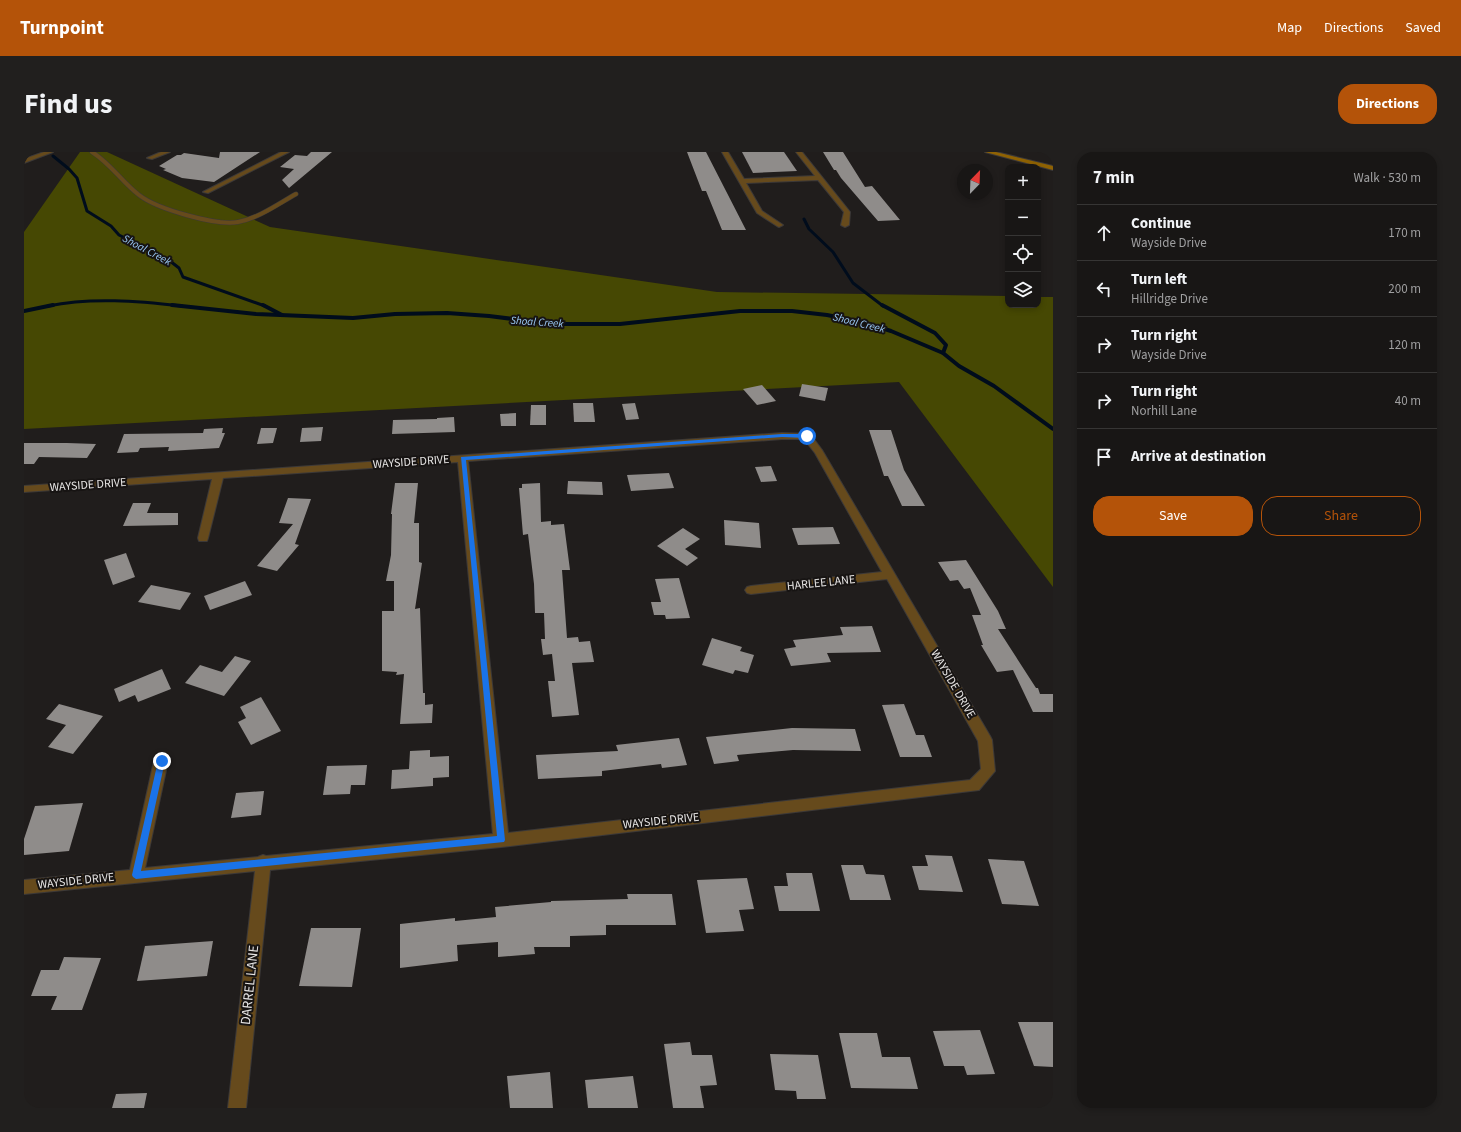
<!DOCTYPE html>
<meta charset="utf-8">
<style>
:root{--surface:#181615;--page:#211f1e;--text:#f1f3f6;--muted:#9f9fa0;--line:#363534;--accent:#b45309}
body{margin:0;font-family:"Source Sans 3",sans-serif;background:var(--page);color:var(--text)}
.controls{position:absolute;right:12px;top:12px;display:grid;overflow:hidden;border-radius:8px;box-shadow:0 2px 6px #0003}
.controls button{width:36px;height:36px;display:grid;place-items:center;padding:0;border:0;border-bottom:1px solid var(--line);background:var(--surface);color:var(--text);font:20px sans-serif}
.compass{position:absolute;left:933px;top:12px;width:36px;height:36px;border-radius:50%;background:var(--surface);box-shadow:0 2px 6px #0003;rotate:23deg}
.stop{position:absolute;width:12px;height:12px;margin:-9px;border:3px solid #1a73e8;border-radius:50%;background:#fff}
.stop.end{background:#1a73e8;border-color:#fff;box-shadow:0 1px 4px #0008}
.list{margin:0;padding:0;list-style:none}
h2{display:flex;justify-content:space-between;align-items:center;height:52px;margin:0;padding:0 16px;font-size:17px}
h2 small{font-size:13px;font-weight:400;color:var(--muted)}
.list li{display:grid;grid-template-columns:26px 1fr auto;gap:12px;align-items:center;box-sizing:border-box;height:56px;padding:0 16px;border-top:1px solid var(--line)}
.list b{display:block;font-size:15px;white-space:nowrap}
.list p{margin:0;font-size:13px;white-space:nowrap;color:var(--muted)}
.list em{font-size:13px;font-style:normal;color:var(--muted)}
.actions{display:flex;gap:8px;padding:12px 16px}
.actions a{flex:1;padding:9px 0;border:1px solid var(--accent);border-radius:16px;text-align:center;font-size:14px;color:var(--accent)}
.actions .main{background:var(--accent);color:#fff}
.icon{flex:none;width:22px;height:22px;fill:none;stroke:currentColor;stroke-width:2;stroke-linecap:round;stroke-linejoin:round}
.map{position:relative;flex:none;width:1029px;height:956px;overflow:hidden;border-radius:16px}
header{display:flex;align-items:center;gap:24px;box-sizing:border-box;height:56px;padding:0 20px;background:var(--accent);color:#fff}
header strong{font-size:19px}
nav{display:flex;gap:22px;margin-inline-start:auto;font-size:14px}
.intro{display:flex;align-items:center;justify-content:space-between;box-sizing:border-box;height:96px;padding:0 24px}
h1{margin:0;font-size:28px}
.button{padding:10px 18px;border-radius:16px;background:var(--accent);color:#fff;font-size:14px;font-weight:700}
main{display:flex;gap:24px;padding:0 24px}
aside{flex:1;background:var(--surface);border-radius:16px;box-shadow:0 2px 6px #0003}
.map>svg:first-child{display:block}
.green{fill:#464803}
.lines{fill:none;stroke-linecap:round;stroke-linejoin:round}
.stream-far1{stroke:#000c1c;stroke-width:3}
.stream{stroke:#000c1c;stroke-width:4}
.building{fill:#8f8c8a}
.lane-casing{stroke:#3c3938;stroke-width:5}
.street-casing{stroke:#3c3938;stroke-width:2}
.secondary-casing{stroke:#3c3938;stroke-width:2}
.lane{stroke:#664a1c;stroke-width:4}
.street{fill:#664a1c;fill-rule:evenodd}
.secondary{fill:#8f6203;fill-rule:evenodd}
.route{fill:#1a73e8}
.labels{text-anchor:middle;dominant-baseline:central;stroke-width:4;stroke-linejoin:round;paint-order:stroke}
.far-water-label{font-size:11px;font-style:italic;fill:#9bc9f5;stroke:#171413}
.street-label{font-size:12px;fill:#e6e4e3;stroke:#171413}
.near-street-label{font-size:14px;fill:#e6e4e3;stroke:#171413}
</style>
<header>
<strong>Turnpoint</strong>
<nav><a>Map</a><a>Directions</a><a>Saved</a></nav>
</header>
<div class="intro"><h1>Find us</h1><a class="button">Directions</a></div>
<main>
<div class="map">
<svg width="1029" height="956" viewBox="0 0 1029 956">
<rect width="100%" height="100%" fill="#201d1c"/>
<polygon class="green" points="56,0 83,0 246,75 693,140 984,144 984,153 1014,153 1014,145 1029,145 1029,435 875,230 0,277 0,80"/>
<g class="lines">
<g class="stream-far1">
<polyline points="29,4 45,17 53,26 63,59 87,74 95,83 146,109 155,116 159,125 241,154"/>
<polyline points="780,67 785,77 809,100 829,131 859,154"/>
<path d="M 24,154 C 67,145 114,149 158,154"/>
</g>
<g class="stream">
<polyline points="148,153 232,162 329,166 371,162 423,161 465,164 529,172 596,172 716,159 768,159 803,163 838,170 867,179 919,201 935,214 970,234 1029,277"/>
<polyline points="239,153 258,163"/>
<polyline points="858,153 911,181 922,193 919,201"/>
<polyline points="0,159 29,153"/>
</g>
</g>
<g class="building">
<polygon points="196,0 236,0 190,30 158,26 139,18 142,17 135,14 153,3 157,3 160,1 195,6"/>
<polygon points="287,0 308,0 265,36 258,28 270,17 256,15 271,3 283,4"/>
<polygon points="663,0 682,0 722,78 698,78 682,39 678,39"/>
<polygon points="718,0 760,0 773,19 729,21"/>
<polygon points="799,0 819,0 841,35 848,34 876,68 854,69 817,26 812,18 810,18"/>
<polygon points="778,232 804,236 801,249 775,244"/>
<polygon points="738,233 752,249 733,253 719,237"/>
<polygon points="549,251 569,251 571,270 550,270"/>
<polygon points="611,251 615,267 602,268 598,252"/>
<polygon points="507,253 522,253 522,273 506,273"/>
<polygon points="492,261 492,274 477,274 476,262"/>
<polygon points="430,265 431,280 368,282 369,268 413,267 413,266"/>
<polygon points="299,275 297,289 276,290 278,276"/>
<polygon points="199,276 198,281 201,281 195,296 144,299 145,295 116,296 114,300 93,301 100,282 179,281 180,277"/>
<polygon points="237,276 253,276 249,291 233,292"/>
<polygon points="845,278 867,278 880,318 901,354 878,354 864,324 860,324"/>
<polygon points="0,291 43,291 72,292 63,306 15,305 10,312 0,312"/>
<polygon points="747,314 753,329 737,330 731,315"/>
<polygon points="645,321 650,336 607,339 603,323"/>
<polygon points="544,329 578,330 579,343 543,342"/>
<polygon points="371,331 394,331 390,371 395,371 395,410 398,411 391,457 396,456 399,541 401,541 401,553 409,552 408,571 376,572 380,522 372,523 373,520 358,519 358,459 370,459 370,429 362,429 367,403 368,362 367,362"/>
<polygon points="516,331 517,370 527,369 527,373 540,372 546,418 538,418 543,486 554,485 555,490 566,489 570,510 548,511 555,563 528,565 524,529 531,529 528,502 519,503 517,487 521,487 520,461 511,461 510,432 504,382 499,383 495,336 498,336 498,332"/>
<polygon points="264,346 287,347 271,392 275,393 253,419 233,414 269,372 255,371"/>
<polygon points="109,351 127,351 123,361 154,361 154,373 99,374"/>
<polygon points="700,368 735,371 737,396 701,393"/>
<polygon points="809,375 816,392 774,393 768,376"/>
<polygon points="659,376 676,387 661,397 674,406 663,414 633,394"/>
<polygon points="102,401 111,425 89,433 80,408"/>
<polygon points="942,408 974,459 982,477 974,477 1012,536 1014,536 1016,542 1029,542 1029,560 1009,560 989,518 973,520 957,493 959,493 948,463 957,463 946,436 940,437 934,428 926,429 914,410"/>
<polygon points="655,426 666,466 642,467 641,463 630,463 627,450 637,450 631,427"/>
<polygon points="221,429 228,443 186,458 180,444"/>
<polygon points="127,433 167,441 156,458 114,450"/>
<polygon points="848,474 857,500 803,501 807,510 767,514 760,497 772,495 769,488 819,483 816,475"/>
<polygon points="688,486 718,495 716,499 730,503 724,521 711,518 709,522 678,513"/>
<polygon points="211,504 227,509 200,544 161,531 176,513 198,520"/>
<polygon points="138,517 147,537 114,550 111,543 95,550 90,537"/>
<polygon points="237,545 257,579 227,593 214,570 222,566 216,555"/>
<polygon points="35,552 79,564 49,602 24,595 42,573 22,567"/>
<polygon points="880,552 892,583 900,583 908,605 876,605 858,553"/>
<polygon points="768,576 831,577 837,599 769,598 713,603 715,609 690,612 682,585"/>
<polygon points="655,586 663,613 638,616 637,612 578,619 578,624 514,627 512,603 594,599 592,593"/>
<polygon points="406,598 406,605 425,604 425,625 409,626 409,634 367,637 368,618 385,617 386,599"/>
<polygon points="343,613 341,633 327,633 326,642 299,643 303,614"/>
<polygon points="240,639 237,663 207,666 212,641"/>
<polygon points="59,651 45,699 0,703 0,687 11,654"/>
<polygon points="901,703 928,704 939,740 895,738 888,714 904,714"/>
<polygon points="964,707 1000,709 1015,754 978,752"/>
<polygon points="817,713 839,713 842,722 860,723 867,748 826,748"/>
<polygon points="762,721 788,721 796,759 755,759 750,734 764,734"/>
<polygon points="723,726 730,757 715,758 720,779 682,781 673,728"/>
<polygon points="603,742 648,742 652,773 582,773 582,783 546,784 546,795 510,795 511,802 474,805 474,790 433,793 434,809 376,816 376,772 431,766 431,769 472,765 471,755 527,750 527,749 604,747"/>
<polygon points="287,776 337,776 328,835 275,834"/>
<polygon points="189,789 183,824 113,829 121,794"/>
<polygon points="40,805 77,806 58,858 27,858 33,844 7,844 17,818 35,818"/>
<polygon points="994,870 1029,870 1029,915 1010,914"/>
<polygon points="956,878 971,922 943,923 940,914 920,914 909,879"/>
<polygon points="815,881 853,881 858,905 886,905 894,937 827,936"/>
<polygon points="666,890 668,903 688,903 693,933 676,934 680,956 649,956 640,892"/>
<polygon points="746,902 794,903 802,947 773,947 772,939 751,938"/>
<polygon points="526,920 529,956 486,956 483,924"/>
<polygon points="609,924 614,956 564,956 561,928"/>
<polygon points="123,941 120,956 88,956 92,942"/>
</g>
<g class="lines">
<defs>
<path id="lane" d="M 68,0 C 87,12 98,30 115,43 C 133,57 192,74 214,70 C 235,66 254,52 272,42"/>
<g id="street">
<polygon points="20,0 29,0 0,11 0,7"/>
<polygon points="137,0 146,0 128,7 123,6"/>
<polygon points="257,0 265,0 184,41 179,40"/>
<polygon points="698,0 704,0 720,27 791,24 772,0 778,0 826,60 825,73 821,75 817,73 820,60 794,28 722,31 738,59 759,73 755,75 753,74 733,61"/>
<path d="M 758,281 L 786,282 L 798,298 L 966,584 L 968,588 L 971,619 L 955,638 L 477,695 L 246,718 L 222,956 L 204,956 L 231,719 L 0,742 L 0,728 L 106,718 L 130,609 L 132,605 L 137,603 L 142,605 L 144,609 L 121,716 L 234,705 L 239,703 L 242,704 L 469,682 L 434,310 L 199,326 L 184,386 L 183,389 L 175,389 L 174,386 L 188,327 L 0,340 L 0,334 ZM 758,287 L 780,287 L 791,301 L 858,420 L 727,434 L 723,435 L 721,438 L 723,441 L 727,442 L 863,427 L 954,589 L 957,617 L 946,628 L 484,681 L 444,309 Z"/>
</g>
<polygon id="secondary" points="961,0 972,0 1029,14 1029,18"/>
</defs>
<use href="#lane" class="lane-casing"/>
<use href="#street" class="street-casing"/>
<use href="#secondary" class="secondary-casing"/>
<use href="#lane" class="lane"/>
<use href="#street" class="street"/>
<use href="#secondary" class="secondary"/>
</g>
<polygon class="route" points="758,282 783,282 786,284 783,286 758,285 442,308 481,688 480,690 112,727 109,725 108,723 134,609 138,606 141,609 117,719 473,684 437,305"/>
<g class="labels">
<g class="far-water-label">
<text transform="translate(123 98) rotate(28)">Shoal Creek</text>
<text transform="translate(513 170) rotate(4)">Shoal Creek</text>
<text transform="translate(835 171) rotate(14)">Shoal Creek</text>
</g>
<g class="street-label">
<text transform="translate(387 310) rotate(-4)">WAYSIDE DRIVE</text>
<text transform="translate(64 333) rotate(-4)">WAYSIDE DRIVE</text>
<text transform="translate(797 431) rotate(-6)">HARLEE LANE</text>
<text transform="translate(929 532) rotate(60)">WAYSIDE DRIVE</text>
<text transform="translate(637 669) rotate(-6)">WAYSIDE DRIVE</text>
<text transform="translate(52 729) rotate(-6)">WAYSIDE DRIVE</text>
</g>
<g class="near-street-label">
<text transform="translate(226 833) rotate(-84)">DARREL LANE</text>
</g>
</g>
</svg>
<div class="controls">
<button>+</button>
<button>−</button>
<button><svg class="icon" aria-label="locate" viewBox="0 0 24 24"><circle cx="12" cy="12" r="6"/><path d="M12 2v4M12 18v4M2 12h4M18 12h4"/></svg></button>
<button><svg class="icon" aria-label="layers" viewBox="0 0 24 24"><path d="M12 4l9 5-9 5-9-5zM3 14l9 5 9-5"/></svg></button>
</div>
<svg class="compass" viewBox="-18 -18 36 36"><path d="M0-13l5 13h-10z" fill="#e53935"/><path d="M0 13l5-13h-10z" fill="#9f9fa0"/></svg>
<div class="stop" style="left:783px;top:284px"></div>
<div class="stop end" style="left:138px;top:609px"></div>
</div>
<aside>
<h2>7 min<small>Walk · 530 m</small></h2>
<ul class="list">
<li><svg class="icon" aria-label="ahead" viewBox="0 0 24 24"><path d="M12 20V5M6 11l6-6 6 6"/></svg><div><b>Continue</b><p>Wayside Drive</p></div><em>170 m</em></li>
<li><svg class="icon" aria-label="left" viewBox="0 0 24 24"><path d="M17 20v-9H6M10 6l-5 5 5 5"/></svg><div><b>Turn left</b><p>Hillridge Drive</p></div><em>200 m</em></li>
<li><svg class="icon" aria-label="right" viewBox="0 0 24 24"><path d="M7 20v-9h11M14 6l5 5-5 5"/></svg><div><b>Turn right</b><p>Wayside Drive</p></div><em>120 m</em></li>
<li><svg class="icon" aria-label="right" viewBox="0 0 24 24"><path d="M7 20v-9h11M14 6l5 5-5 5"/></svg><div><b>Turn right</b><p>Norhill Lane</p></div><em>40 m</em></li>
<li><svg class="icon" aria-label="arrive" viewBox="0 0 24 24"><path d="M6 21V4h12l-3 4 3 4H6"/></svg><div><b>Arrive at destination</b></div></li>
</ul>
<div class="actions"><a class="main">Save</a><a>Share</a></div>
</aside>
</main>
